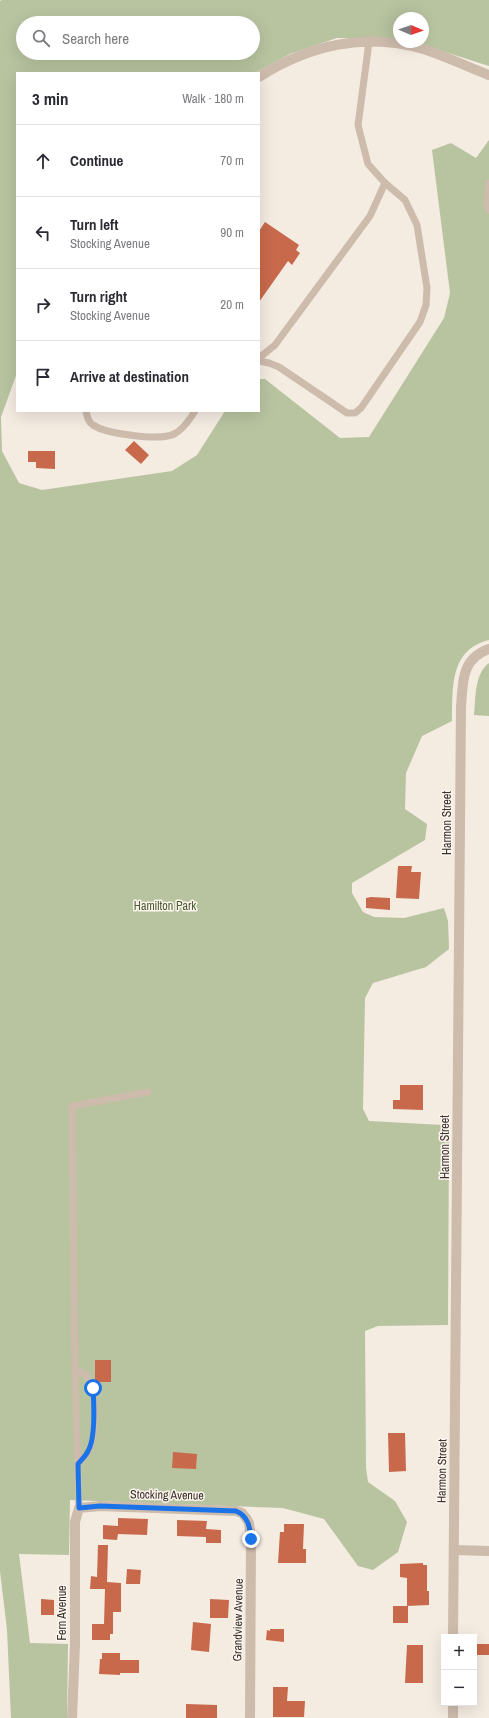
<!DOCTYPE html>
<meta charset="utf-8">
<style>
:root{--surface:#fff;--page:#f2f2f3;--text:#2b2b33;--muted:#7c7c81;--line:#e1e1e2}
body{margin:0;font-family:"Archivo Narrow",sans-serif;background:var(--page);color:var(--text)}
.controls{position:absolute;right:12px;bottom:12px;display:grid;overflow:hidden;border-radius:0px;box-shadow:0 4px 16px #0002}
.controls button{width:36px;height:36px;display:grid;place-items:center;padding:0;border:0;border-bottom:1px solid var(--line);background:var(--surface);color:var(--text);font:20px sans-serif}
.compass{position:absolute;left:393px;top:12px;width:36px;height:36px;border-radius:50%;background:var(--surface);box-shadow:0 4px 16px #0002;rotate:92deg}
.stop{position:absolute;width:12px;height:12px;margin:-9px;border:3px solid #1a73e8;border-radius:50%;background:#fff}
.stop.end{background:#1a73e8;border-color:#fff;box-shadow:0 1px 4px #0008}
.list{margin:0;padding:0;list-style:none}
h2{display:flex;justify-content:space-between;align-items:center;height:52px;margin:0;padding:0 16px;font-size:17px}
h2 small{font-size:13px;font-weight:400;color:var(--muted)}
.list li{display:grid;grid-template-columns:26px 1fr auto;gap:12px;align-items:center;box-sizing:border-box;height:72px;padding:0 16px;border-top:1px solid var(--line)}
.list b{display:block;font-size:15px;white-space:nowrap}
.list p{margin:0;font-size:13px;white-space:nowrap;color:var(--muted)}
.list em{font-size:13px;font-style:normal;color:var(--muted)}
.icon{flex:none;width:22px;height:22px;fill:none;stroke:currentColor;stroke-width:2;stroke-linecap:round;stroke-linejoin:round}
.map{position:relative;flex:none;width:489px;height:1718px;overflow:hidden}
.search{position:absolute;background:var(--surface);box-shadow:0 4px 16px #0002;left:16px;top:16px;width:244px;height:44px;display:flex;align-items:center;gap:10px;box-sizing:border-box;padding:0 14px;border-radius:22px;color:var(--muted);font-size:15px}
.panel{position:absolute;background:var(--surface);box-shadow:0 4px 16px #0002;left:16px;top:72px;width:244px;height:340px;border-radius:0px}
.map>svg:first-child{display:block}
.green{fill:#b8c4a0;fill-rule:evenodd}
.building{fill:#c8694b}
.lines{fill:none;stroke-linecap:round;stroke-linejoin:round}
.lane{stroke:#cdbbac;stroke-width:7}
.street{stroke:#cdbbac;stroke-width:10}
.route{stroke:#1a73e8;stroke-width:5}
.labels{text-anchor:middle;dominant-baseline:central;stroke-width:3;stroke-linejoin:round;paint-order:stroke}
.street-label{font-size:12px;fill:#3b302b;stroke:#fbf5ee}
.park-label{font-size:12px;fill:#4a5a2e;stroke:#fbf5ee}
</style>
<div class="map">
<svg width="489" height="1718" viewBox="0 0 489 1718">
<rect width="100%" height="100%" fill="#f4ebe1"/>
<g class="green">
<path d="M 2,0 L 489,0 L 489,66 L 414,42 L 423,42 L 423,18 L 399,18 L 399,39 L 337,38 L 290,54 L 255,73 L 17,73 L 17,373 L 1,417 L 2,451 L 19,483 L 42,490 L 172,471 L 197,455 L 225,411 L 259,411 L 259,379 L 265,379 L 340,438 L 369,437 L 444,318 L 450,293 L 432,150 L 451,143 L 476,158 L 489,140 L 489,640 C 449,650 453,688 452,721 L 422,736 L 406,773 L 405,809 L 427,824 L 425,840 L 352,883 L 352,893 L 363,912 L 374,917 L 404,918 L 444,908 L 448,921 L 449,949 L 426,967 L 373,983 L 365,998 L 363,1109 L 369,1121 L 443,1125 L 449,1135 L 448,1325 L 378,1326 L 365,1331 L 366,1468 L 368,1482 L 395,1501 L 407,1522 L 398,1552 L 373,1570 L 358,1566 L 324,1519 L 283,1508 L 70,1500 L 69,1555 L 19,1554 L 30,1643 L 68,1644 L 67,1718 L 11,1718 L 7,1630 L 0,1571 L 0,1 ZM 23,23 L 253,23 L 253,53 L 23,53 Z"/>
<path d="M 489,663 L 489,716 L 474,715 C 476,698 474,674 489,663 Z"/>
</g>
<g class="building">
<polygon points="265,222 299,245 296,250 300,253 292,265 288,261 259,302 259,231"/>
<polygon points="134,441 149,455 141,464 125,450"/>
<polygon points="28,451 55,451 55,469 36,468 36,462 28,462"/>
<polygon points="398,866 412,866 411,872 421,872 419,899 396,898"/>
<polygon points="371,897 390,898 390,910 366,908 366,898"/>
<polygon points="400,1085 423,1085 423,1110 393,1109 393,1100 400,1100"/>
<rect x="95" y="1360" width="16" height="22"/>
<polygon points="388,1433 405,1433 406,1471 389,1472"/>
<polygon points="173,1452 197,1454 196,1469 172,1468"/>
<polygon points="118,1518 148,1519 147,1535 118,1534 117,1540 103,1539 103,1525 118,1526"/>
<polygon points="177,1520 207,1521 206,1529 221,1530 221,1543 206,1543 206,1537 177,1536"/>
<polygon points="284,1524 304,1524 303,1549 306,1549 306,1563 278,1563 280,1532 284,1532"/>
<polygon points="98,1545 108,1545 107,1582 121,1583 121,1612 113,1612 113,1634 110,1634 110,1640 92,1640 92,1624 104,1624 105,1589 90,1589 91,1576 97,1577"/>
<polygon points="423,1563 423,1565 427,1565 427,1591 429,1591 429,1605 407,1606 407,1578 400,1577 400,1564"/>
<polygon points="127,1569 141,1570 140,1584 126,1584"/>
<polygon points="41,1599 54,1600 54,1615 41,1615"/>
<polygon points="210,1599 229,1600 228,1618 210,1618"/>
<rect x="393" y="1606" width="15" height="17"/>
<polygon points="193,1622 211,1624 209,1652 191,1650"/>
<polygon points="270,1629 284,1629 284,1642 266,1640 267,1630 270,1631"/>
<rect x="476" y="1644" width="13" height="11"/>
<polygon points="407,1645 423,1645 423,1683 405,1683"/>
<polygon points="102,1653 120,1653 120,1660 139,1660 139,1673 120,1673 120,1675 99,1674 100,1659 102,1659"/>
<polygon points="273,1687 288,1687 287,1701 305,1701 304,1717 273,1717"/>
<polygon points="186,1704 217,1705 217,1718 186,1718"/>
</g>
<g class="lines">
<g class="lane">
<polyline points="489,183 487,205 489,210"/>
<polyline points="259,358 275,345 370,216 385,183"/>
<polyline points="259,361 269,363 279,367 347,413 355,413 361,408 420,322 426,305 427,288 417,225 405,200 385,183 368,164 358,125 369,42"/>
<path d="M 86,411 C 87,416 88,422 93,425 C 106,434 160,441 174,434 C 183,430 190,419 195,411"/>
<path d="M 75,1370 C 79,1371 84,1373 86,1375 C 98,1387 96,1438 88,1452 C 86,1456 81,1460 78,1464"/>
<polyline points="79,1508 75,1370 72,1106 148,1092"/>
</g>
<g class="street">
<path d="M 259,77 C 309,45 366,32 423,49 C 446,56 467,67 489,75"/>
<polyline points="454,1550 489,1551"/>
<path d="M 453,1637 L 461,707 C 463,682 461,659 489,649"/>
<polyline points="72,1718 75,1644 75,1522 79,1508 100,1506 236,1511 242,1513 246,1518 249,1523 251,1539 250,1718"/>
<polyline points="453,1718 453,1703"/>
</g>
</g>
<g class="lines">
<path class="route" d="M 93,1388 C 94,1404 96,1438 88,1451 C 86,1456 81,1460 78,1464 L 79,1508 L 100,1506 L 236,1511 C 248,1516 250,1527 251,1539"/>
</g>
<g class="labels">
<g class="street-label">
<text transform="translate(447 823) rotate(-90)">Harmon Street</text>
<text transform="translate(445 1147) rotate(-90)">Harmon Street</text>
<text transform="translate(442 1471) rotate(-89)">Harmon Street</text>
<text transform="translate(167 1495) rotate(1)">Stocking Avenue</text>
<text transform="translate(62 1613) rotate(-90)">Fern Avenue</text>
<text transform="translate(238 1620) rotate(-89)">Grandview Avenue</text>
</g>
<g class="park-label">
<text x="165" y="906">Hamilton Park</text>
</g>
</g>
</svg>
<div class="controls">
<button>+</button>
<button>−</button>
</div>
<svg class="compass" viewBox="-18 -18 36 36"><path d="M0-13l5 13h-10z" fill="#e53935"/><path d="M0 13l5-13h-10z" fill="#7c7c81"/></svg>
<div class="stop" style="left:93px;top:1388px"></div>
<div class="stop end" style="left:251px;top:1539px"></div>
<div class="search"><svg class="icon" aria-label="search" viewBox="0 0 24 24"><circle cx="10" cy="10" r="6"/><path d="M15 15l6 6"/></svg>Search here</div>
<section class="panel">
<h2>3 min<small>Walk · 180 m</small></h2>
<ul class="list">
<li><svg class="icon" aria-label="ahead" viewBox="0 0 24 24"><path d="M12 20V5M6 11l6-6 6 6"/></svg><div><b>Continue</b></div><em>70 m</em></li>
<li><svg class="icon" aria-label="left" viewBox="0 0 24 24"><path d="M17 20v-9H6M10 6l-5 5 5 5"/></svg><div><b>Turn left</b><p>Stocking Avenue</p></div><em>90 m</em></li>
<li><svg class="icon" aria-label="right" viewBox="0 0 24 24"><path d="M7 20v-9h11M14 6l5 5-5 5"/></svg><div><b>Turn right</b><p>Stocking Avenue</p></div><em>20 m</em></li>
<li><svg class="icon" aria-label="arrive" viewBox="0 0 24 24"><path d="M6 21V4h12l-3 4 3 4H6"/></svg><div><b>Arrive at destination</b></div></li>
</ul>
</section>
</div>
